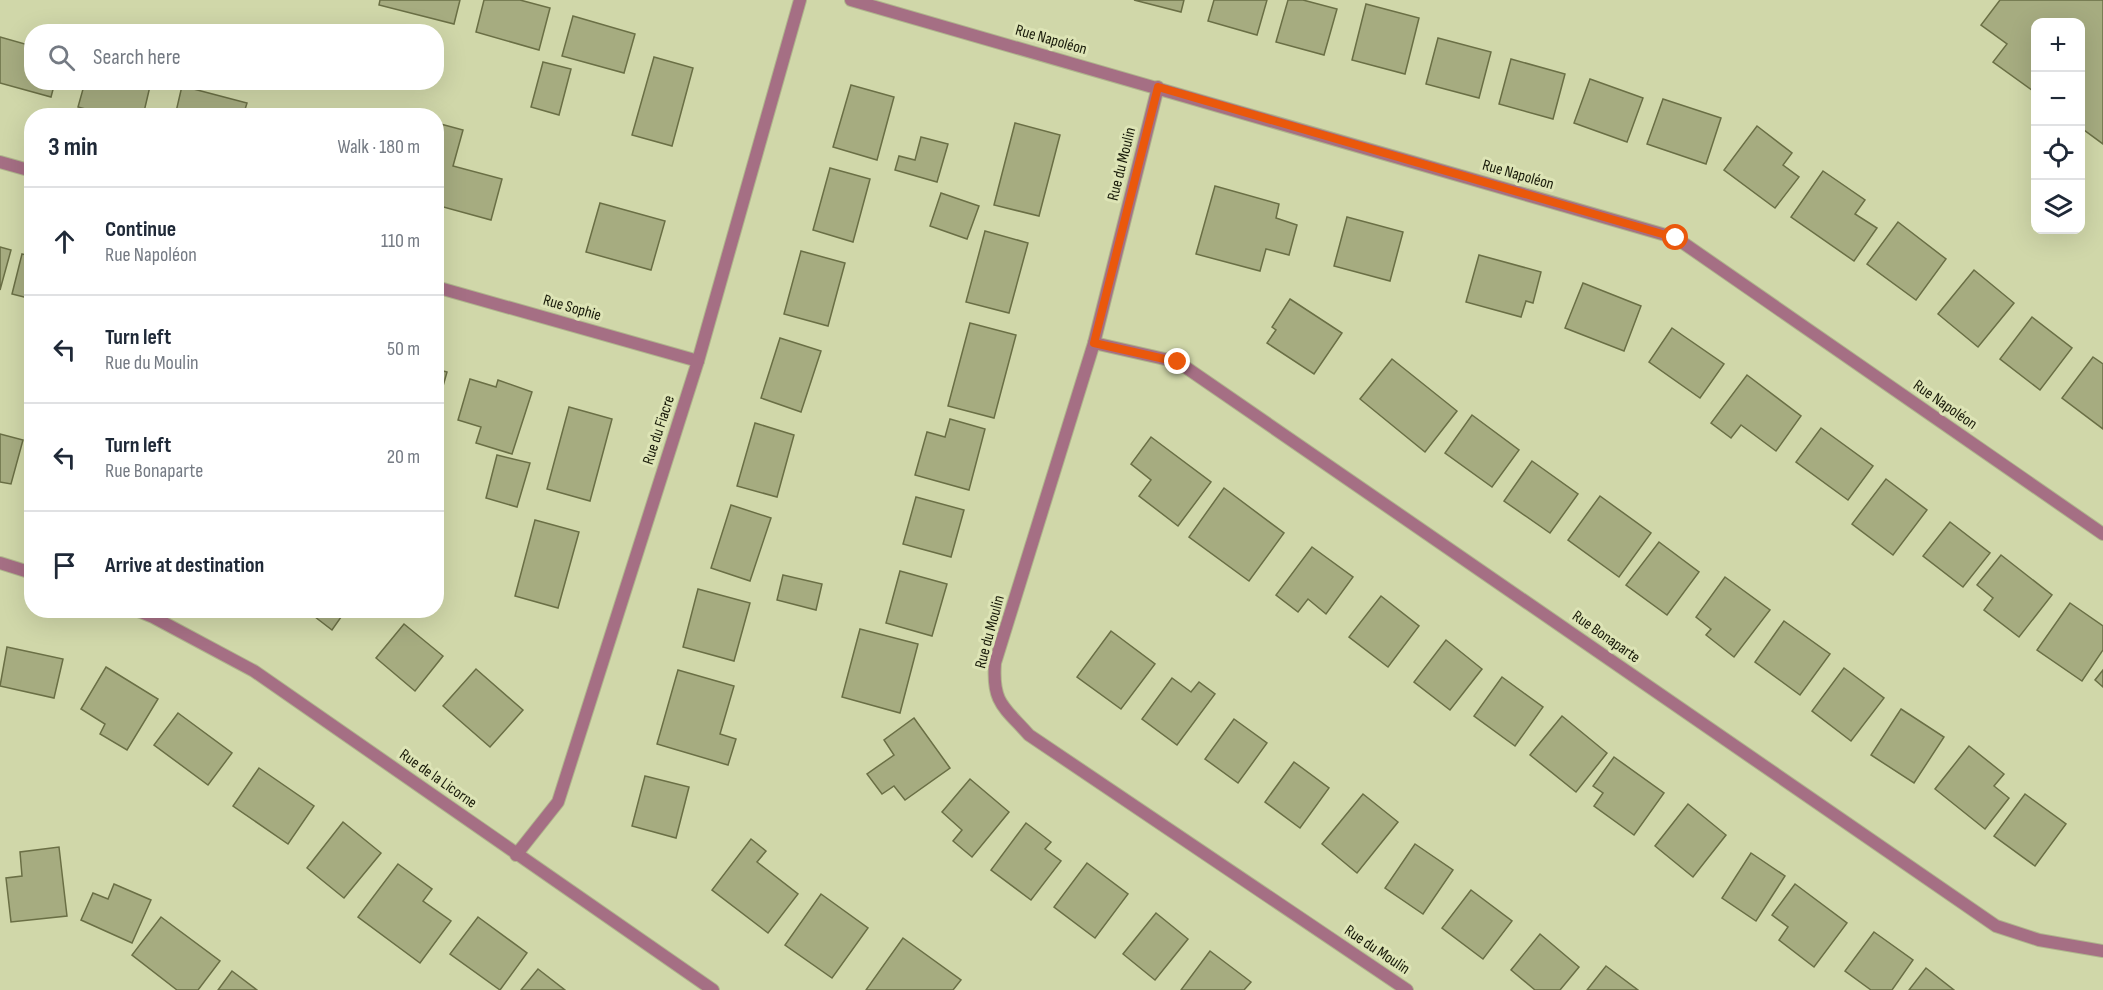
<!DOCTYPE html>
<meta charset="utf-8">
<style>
:root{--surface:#fff;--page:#f2f2f3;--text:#1f2937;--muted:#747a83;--line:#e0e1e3}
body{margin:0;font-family:"Sofia Sans Condensed",sans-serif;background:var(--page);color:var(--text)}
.controls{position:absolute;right:18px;top:18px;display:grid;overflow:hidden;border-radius:12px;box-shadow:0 6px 24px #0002}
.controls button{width:54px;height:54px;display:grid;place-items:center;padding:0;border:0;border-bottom:2px solid var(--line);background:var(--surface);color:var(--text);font:30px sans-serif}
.stop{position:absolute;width:18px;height:18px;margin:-14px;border:4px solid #ea580c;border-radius:50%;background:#fff}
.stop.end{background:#ea580c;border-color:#fff;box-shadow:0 2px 6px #0008}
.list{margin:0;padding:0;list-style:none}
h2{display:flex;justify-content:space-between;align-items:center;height:78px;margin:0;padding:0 24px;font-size:26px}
h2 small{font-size:20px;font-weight:400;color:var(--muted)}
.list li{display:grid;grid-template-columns:39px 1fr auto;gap:18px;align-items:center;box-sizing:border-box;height:108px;padding:0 24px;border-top:2px solid var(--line)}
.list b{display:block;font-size:22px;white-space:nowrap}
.list p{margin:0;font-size:20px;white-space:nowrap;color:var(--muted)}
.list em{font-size:20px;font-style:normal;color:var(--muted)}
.icon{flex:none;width:33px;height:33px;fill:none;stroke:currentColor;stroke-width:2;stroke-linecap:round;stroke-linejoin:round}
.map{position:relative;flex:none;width:2103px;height:990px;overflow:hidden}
.search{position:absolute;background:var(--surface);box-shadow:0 6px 24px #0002;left:24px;top:24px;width:420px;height:66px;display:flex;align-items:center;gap:15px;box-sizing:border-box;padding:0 21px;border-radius:24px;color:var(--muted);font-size:22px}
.panel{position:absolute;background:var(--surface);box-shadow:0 6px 24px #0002;left:24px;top:108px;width:420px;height:510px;border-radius:24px}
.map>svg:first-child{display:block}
.building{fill:#a6ac80;stroke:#6a6f45;stroke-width:1.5}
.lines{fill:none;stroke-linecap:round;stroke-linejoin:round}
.street-casing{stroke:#afb58c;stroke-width:14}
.street{stroke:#a56f84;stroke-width:12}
.route{stroke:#ea580c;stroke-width:8}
.labels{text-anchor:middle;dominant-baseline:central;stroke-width:6;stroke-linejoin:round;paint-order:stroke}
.street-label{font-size:16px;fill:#171908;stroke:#dde4b6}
</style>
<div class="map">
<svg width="2103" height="990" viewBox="0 0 2103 990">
<rect width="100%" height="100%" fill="#d0d7a9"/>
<g class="building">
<polygon points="380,0 460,0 454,24 379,5"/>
<polygon points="484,0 520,0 550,8 539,50 476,32"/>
<polygon points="1134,0 1184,0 1181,12"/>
<polygon points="1214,0 1267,0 1257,35 1208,21"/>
<polygon points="1288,0 1303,0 1337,9 1324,55 1276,42"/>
<polygon points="2000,0 2103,0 2103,144 2080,127 2080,22 2036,22 2036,93 1993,62 2007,44 1981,25"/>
<polygon points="1366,4 1419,18 1405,74 1352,60"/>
<polygon points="573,16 635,34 624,73 562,56"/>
<polygon points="0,37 32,46 32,82 55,82 51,97 0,83"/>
<polygon points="1438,38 1491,52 1479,98 1426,84"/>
<polygon points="654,57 693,68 672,146 632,135"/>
<polygon points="1511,59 1565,74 1553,119 1499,104"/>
<polygon points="543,62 571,69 559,115 531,107"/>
<polygon points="1590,79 1643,98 1627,142 1574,123"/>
<polygon points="85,82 151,82 143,116 111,116 78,107"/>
<polygon points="851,85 894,97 877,160 833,147"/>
<polygon points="182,86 247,103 243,116 175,116"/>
<polygon points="1663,99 1721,118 1706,164 1647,144"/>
<polygon points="437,123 463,130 453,166 502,179 491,220 436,205"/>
<polygon points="1015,123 1060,135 1039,216 994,205"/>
<polygon points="1757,126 1792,153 1783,165 1799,177 1775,208 1724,170"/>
<polygon points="921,137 948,144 937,182 895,170 899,156 915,160"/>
<polygon points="830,168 870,179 853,242 813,230"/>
<polygon points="1823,171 1865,200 1855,214 1877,228 1854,261 1791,217"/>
<polygon points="1215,186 1279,204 1276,218 1297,225 1289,255 1266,249 1260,271 1196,254"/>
<polygon points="941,193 979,206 967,239 930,226"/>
<polygon points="600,203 665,221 651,270 586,252"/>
<polygon points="1347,217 1403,232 1390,281 1334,266"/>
<polygon points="1898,222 1946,259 1916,300 1867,264"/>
<polygon points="985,231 1028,243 1009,313 966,302"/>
<polygon points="0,247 11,250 0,290"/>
<polygon points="801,251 845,263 828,326 784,314"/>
<polygon points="22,254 32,256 32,299 12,294"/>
<polygon points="1479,255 1541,272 1533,303 1526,301 1521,317 1466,302"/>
<polygon points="1974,270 2014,303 1978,347 1938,314"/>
<polygon points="1583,283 1641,306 1624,351 1565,328"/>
<polygon points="1290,299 1342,333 1314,374 1267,343 1276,330 1272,327"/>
<polygon points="2032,317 2072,348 2040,390 2000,359"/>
<polygon points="970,323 1016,335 994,418 948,406"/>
<polygon points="1672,328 1724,364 1700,398 1649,362"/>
<polygon points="780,338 821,351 801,412 761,398"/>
<polygon points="2093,357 2103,364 2103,429 2062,398"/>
<polygon points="1392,359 1457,411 1425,452 1360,399"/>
<polygon points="436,369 447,372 436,411"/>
<polygon points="1747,375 1801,416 1776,451 1741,425 1731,438 1711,423"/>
<polygon points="470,379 496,387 498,380 532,392 512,454 476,443 481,427 458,420"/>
<polygon points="569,407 612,419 590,501 547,489"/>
<polygon points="1472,415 1519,450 1492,487 1445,453"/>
<polygon points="950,419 985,429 969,490 915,475 927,432 945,437"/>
<polygon points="755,423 794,435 777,497 737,486"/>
<polygon points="1821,428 1873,466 1848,500 1796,462"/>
<polygon points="0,434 23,440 11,484 0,482"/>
<polygon points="1151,437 1211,482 1178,526 1139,496 1151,480 1131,464"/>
<polygon points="497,455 530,463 517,507 486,498"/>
<polygon points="1532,461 1578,494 1550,533 1504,501"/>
<polygon points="1886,479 1927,510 1893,555 1852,524"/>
<polygon points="1224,488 1284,533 1249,581 1189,537"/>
<polygon points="1600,496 1651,533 1619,577 1568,540"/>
<polygon points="916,497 964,510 951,557 903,544"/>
<polygon points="731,505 771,518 750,581 711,568"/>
<polygon points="535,520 579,532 558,608 515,596"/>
<polygon points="1950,522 1990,553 1963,587 1923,556"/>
<polygon points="1659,542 1699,572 1667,615 1626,585"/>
<polygon points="1312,547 1353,577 1326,614 1308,599 1298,612 1276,595"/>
<polygon points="2001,555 2052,595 2019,637 1984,610 1993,598 1977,585"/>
<polygon points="900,571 947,584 932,636 886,623"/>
<polygon points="783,575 822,584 816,610 777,600"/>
<polygon points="1725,577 1770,610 1734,657 1706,635 1711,629 1696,617"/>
<polygon points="698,589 750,603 734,661 683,647"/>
<polygon points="1381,596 1419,626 1388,667 1349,637"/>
<polygon points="2070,603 2103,626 2103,650 2082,681 2037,650"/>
<polygon points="306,610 346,610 332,630"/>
<polygon points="1784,621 1830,654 1800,695 1755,662"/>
<polygon points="404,624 443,656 415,691 376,658"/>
<polygon points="860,629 918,644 900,713 842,697"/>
<polygon points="1111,631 1155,664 1121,709 1077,677"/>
<polygon points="1446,640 1482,669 1450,710 1414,682"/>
<polygon points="7,647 63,659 54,698 0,686"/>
<polygon points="106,667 158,699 127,750 100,734 105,724 81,709"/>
<polygon points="1844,668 1884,698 1851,741 1812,711"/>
<polygon points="476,669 523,710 490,747 443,706"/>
<polygon points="678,670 734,686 720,734 736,739 728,765 657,744"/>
<polygon points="2103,670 2103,687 2095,680"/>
<polygon points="1502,677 1543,707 1515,746 1474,716"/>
<polygon points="1172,678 1191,692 1199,682 1215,694 1177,745 1142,719"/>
<polygon points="1901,709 1944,737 1914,783 1871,755"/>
<polygon points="178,713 232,753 208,785 154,745"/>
<polygon points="1562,716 1607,753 1576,792 1530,755"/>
<polygon points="914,718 950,768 905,800 894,786 882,794 867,774 894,755 884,740"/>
<polygon points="1234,719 1267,743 1238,783 1205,759"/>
<polygon points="1969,746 2004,774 1994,786 2009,798 1985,829 1935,789"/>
<polygon points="1614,757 1664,793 1634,835 1594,806 1603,793 1593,786"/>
<polygon points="1294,762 1329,788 1300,828 1265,802"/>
<polygon points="259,768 314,806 288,844 233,806"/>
<polygon points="645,776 689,787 676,838 632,826"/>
<polygon points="970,779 1009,812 972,857 953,841 962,830 942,812"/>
<polygon points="1363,794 1398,822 1357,873 1322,844"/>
<polygon points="2025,794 2066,824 2035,866 1994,836"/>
<polygon points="1688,804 1726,835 1693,877 1655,846"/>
<polygon points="343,822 381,853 344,898 307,868"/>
<polygon points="1026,823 1051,842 1045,849 1061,861 1031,900 991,870"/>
<polygon points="751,839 766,851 757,862 798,894 768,933 712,890"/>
<polygon points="1415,844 1453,870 1423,914 1385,888"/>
<polygon points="59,847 67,916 11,922 6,878 22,876 20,852"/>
<polygon points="1751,853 1785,876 1756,921 1722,898"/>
<polygon points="1087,863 1128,894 1095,938 1054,907"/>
<polygon points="398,864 432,889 423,901 451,921 420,963 358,917"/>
<polygon points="114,884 151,900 132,943 81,920 93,893 108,899"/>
<polygon points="1795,884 1847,923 1814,967 1779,940 1788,927 1772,915"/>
<polygon points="1471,890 1512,921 1483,959 1442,928"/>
<polygon points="821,894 868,928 832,978 785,945"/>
<polygon points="1156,913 1188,939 1155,980 1123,954"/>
<polygon points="161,917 220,961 198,990 177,990 132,955"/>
<polygon points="478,917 527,953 500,990 450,954"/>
<polygon points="1874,932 1913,960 1892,990 1871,990 1845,971"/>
<polygon points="1540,934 1579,967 1560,990 1535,990 1511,970"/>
<polygon points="903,938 961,980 953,990 866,990"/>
<polygon points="1210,951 1251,982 1244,990 1181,990"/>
<polygon points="1606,966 1638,990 1587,990"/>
<polygon points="1926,968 1954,990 1909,990"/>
<polygon points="538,969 565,990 521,990"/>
<polygon points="232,971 257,990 218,990"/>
</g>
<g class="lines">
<defs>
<g id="street">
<polyline points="851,0 1676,238 2103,534"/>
<path d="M 1158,87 L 1094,343 L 995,663 C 992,703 1004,707 1029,735 L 1407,990"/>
<polyline points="0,162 32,171"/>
<polyline points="436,287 698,361"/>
<polyline points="1094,343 1178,362 1996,926 2039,940 2103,951"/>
<polyline points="0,563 32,573"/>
<polyline points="136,610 153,617 254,671 713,990"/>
<polyline points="516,855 558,802 698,361 800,0"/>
</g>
</defs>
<use href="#street" class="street-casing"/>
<use href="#street" class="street"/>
</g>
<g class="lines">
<polyline class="route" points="1178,362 1094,343 1158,87 1676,238"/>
</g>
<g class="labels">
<g class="street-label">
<text transform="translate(1051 40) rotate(16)">Rue Napoléon</text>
<text transform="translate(1122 164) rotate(-76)">Rue du Moulin</text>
<text transform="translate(1518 175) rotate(16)">Rue Napoléon</text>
<text transform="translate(572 308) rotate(16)">Rue Sophie</text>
<text transform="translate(1945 405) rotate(35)">Rue Napoléon</text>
<text transform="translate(659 430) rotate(-72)">Rue du Fiacre</text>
<text transform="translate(990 632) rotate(-75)">Rue du Moulin</text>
<text transform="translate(1606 637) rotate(35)">Rue Bonaparte</text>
<text transform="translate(438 779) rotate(35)">Rue de la Licorne</text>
<text transform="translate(1377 950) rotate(34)">Rue du Moulin</text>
</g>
</g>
</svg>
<div class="controls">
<button>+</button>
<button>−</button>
<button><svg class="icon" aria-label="locate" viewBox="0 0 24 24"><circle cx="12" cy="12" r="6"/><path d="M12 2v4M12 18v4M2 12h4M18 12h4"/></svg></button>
<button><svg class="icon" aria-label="layers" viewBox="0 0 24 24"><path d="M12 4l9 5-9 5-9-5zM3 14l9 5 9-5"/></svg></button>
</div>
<div class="stop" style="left:1676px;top:238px"></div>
<div class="stop end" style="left:1178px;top:362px"></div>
<div class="search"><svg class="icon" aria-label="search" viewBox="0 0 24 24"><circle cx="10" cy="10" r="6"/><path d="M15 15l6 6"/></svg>Search here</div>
<section class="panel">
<h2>3 min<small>Walk · 180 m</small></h2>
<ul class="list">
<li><svg class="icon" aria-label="ahead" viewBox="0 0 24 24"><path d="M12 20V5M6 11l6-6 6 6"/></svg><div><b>Continue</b><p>Rue Napoléon</p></div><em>110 m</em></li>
<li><svg class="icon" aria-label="left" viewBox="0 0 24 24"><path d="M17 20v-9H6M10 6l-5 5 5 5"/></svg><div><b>Turn left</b><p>Rue du Moulin</p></div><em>50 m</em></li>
<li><svg class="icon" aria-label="left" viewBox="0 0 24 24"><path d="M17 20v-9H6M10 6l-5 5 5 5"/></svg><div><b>Turn left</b><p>Rue Bonaparte</p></div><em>20 m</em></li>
<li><svg class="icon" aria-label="arrive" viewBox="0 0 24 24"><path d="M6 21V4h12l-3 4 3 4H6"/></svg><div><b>Arrive at destination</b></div></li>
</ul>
</section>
</div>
